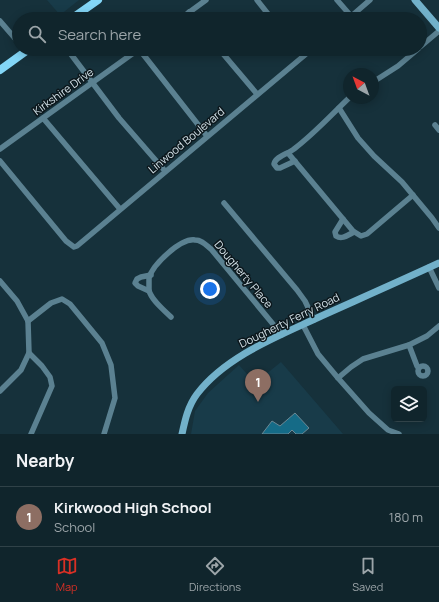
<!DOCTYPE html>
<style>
:root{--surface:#10252c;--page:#1e3138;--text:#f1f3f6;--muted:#9ca5a9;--line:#304248;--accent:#d93025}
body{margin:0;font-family:Manrope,sans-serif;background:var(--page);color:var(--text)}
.controls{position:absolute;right:12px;bottom:12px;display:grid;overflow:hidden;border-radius:6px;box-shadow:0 2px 10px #0003}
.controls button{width:36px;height:36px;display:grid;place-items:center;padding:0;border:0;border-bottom:1px solid var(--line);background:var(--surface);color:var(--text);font:20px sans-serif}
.compass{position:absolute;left:343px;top:68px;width:36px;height:36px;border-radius:50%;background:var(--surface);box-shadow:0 2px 10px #0003;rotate:319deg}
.you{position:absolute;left:210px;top:289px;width:14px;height:14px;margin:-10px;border:3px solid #fff;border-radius:50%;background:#1a73e8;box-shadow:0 0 0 6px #1a73e833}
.badge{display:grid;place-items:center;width:26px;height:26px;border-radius:50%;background:var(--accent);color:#fff;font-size:13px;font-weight:700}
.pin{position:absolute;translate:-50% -33px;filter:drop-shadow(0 1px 2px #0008)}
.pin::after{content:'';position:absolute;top:21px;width:14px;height:12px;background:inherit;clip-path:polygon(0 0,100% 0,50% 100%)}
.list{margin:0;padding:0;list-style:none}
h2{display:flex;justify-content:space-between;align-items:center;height:52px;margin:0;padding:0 16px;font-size:17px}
h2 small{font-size:13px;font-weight:400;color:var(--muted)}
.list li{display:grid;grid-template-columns:26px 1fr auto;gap:12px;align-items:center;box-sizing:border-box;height:60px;padding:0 16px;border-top:1px solid var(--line)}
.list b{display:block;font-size:15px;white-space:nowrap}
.list p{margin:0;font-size:13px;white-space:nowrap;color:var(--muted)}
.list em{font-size:13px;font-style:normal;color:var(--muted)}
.icon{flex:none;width:22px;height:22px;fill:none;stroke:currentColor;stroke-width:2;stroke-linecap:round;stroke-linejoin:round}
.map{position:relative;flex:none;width:439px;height:434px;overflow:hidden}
.search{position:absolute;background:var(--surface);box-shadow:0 2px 10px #0003;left:12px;right:12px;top:12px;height:44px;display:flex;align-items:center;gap:10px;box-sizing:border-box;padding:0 14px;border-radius:22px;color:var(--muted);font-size:15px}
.sheet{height:112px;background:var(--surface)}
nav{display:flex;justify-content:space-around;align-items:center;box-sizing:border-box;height:56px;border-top:1px solid var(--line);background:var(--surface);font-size:11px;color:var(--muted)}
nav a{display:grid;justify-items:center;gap:2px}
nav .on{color:var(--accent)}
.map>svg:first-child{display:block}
.built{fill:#183b49}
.building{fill:#156b87;stroke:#6b8894}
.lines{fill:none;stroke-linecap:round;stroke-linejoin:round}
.street{stroke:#5b8191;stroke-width:5.5}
.secondary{stroke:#72b1ca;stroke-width:7}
.primary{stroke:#83d6f7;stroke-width:8}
.labels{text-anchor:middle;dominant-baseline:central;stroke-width:3;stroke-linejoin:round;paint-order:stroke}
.street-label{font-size:11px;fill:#d3e2e9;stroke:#0c171c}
</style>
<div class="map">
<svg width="439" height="434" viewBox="0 0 439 434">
<rect width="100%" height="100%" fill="#16313b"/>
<g class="built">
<polygon points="47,0 79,0 60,15"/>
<polygon points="281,362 343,434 191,434 195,411 208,393 239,365 255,383"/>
</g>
<polygon class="building" points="295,413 309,428 302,434 296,434 292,430 288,434 262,434 272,421 280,426"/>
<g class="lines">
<g class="street">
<polyline points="257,0 272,19"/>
<polyline points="337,0 351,16"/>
<polyline points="189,12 195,19"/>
<polyline points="180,19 206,0"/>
<polyline points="348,19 370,0"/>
<polyline points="0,21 19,43"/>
<polyline points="420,47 439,31"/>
<polyline points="67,49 119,118 165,171"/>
<polyline points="139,49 207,136"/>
<polyline points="219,49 257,94"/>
<polyline points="297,49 303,56"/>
<polyline points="373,82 398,66 418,49"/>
<polyline points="339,108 358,138 374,156 402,182 432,218 439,228"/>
<polyline points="43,118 120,209"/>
<polyline points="435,125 439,130"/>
<polyline points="0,149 139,49"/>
<polyline points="288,153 353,231 361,236 367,234 413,195"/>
<polyline points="0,161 66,241 74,247 77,246 312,49"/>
<path d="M 295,161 L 280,168 L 277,168 L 274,164 C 276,156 288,154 294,149 C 315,133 330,116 349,98"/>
<polyline points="224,203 297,290 305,301 314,320"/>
<path d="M 343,219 L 335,232 L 336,236 C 342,240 348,235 354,232"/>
<polyline points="429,267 439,288"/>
<polyline points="0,281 17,301 28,321 29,353 21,370 0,391"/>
<polyline points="149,291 138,286 135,283 137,279 141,277 151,275"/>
<path d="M 171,317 C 164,310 151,300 149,290 C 149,287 149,281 149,278 C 153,264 181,238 195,240 C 202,240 206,245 211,249 L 282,335"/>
<polyline points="28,321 51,303 62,299 70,304 102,343 111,365 115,398 104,434"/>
<polyline points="303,325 318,354 338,378 369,413 388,430 399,434"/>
<polyline points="409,345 417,366 419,368"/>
<polyline points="29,353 42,366 50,377 52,386 31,434"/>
<circle cx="423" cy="371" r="5"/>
<polyline points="338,378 351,367 363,359 409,345 427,336 439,326"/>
</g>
<g class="secondary">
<polyline points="415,0 439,28"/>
<path d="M 182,434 C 185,420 188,406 197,394 C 225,357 276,337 317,318 C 357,300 398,282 439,263"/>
</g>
<g class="primary">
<polyline points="71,19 98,0"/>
<polyline points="0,70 29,49"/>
</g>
</g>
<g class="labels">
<g class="street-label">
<text transform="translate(63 91) rotate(-36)">Kirkshire Drive</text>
<text transform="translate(186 140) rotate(-40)">Linwood Boulevard</text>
<text transform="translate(244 274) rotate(50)">Dougherty Place</text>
<text transform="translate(289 320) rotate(-26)">Dougherty Ferry Road</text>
</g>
</g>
</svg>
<div class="controls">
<button><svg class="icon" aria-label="layers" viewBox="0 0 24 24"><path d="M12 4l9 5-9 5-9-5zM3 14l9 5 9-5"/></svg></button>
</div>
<svg class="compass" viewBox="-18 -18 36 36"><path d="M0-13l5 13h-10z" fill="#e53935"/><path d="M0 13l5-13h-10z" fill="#9ca5a9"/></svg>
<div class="you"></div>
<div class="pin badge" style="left:258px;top:402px;background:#8d6e63">1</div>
<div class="search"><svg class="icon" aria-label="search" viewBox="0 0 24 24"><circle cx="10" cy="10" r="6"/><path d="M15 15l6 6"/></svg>Search here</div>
</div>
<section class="sheet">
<h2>Nearby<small></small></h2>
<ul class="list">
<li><span class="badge" style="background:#8d6e63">1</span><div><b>Kirkwood High School</b><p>School</p></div><em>180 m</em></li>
</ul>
</section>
<nav>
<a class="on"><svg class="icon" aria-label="map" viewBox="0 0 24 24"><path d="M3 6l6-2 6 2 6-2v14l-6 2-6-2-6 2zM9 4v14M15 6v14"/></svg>Map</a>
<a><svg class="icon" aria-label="directions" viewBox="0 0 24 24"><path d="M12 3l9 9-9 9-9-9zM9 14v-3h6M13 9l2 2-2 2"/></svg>Directions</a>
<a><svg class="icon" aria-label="saved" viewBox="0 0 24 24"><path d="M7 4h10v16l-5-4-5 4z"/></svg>Saved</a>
</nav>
